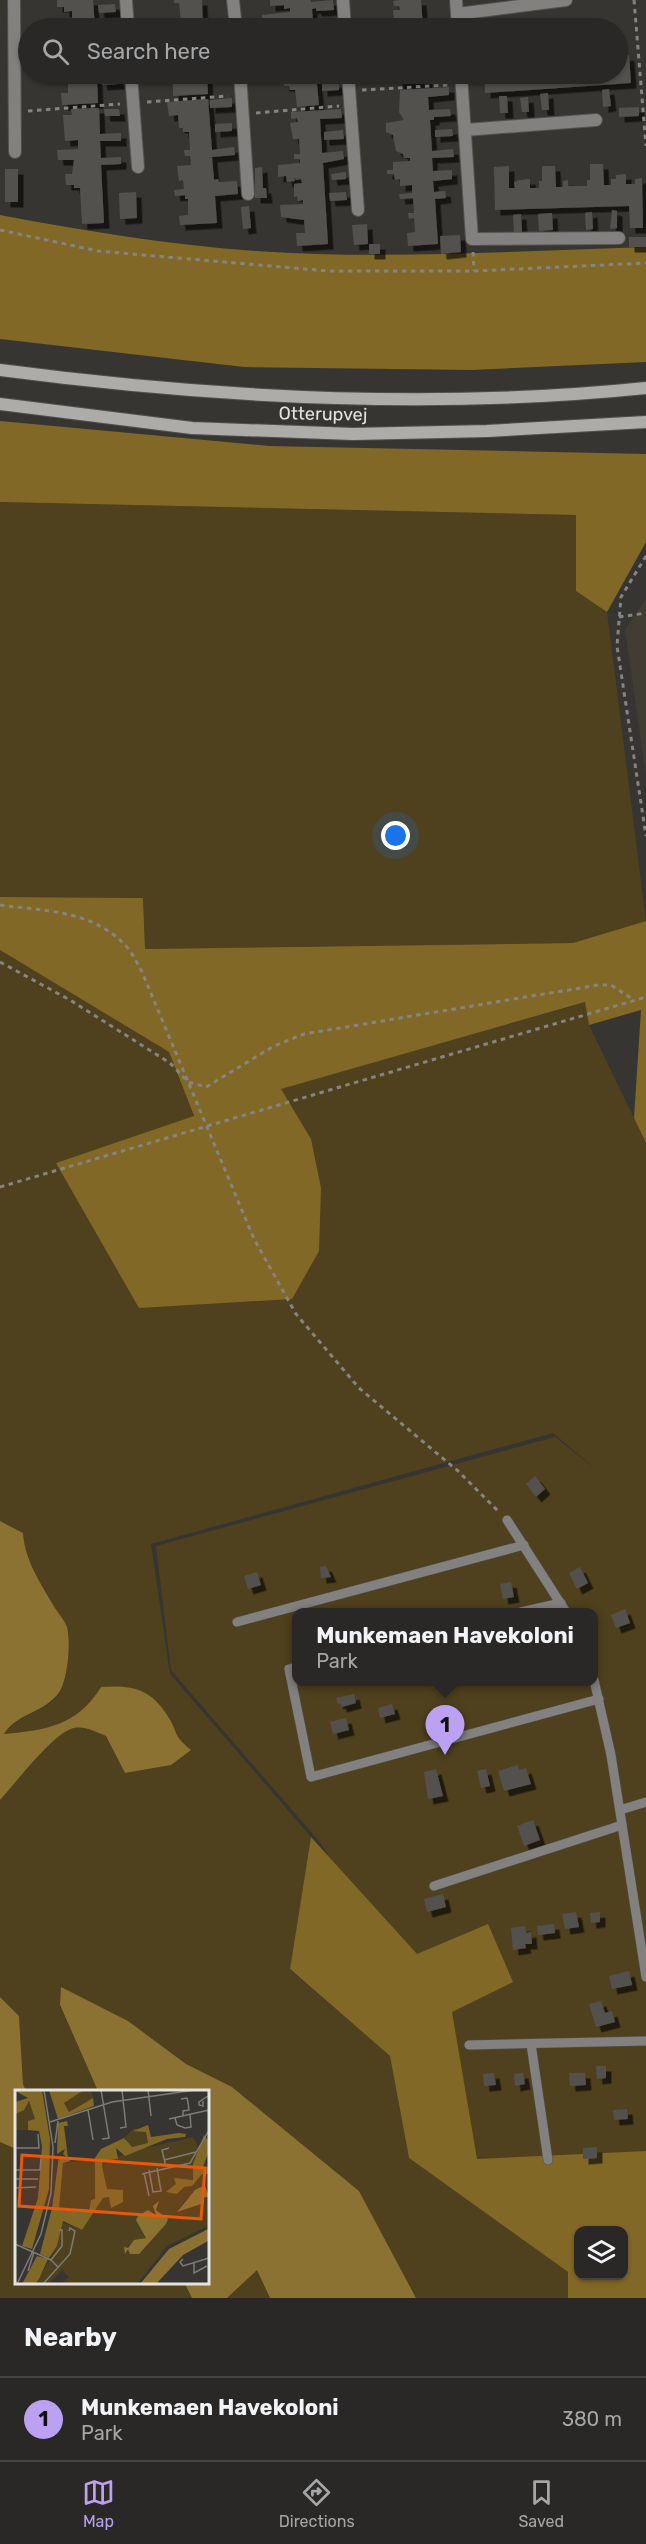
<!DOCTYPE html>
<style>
:root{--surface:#292826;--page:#31302e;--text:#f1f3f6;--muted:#a5a6a7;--line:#454443;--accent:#bca0f2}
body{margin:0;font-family:Rubik,sans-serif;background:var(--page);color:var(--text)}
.controls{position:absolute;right:18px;bottom:18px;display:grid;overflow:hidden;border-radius:12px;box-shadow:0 2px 4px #0004}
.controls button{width:54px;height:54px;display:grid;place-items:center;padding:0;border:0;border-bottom:2px solid var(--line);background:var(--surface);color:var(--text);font:30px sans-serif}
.you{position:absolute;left:396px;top:836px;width:21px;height:21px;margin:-15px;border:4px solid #fff;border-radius:50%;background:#1a73e8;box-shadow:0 0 0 9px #1a73e833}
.badge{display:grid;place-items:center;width:39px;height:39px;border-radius:50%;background:var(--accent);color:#111;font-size:20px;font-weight:700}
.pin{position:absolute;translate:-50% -50px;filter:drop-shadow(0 2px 3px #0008)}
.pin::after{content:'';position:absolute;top:32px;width:21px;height:18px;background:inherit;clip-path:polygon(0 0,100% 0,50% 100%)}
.popup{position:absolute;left:292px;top:1608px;width:306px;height:78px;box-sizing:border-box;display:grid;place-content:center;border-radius:12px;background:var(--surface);filter:drop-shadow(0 2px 4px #0005);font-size:20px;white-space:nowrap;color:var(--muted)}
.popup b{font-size:22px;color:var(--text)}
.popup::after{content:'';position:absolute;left:50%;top:100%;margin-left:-12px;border:12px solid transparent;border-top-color:var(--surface)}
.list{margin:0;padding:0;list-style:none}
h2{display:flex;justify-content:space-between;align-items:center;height:78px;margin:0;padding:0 24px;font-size:26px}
h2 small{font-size:20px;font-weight:400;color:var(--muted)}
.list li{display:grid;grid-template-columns:39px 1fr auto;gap:18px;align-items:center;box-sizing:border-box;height:84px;padding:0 24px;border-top:2px solid var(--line)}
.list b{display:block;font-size:22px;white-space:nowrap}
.list p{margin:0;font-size:20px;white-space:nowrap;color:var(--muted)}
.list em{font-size:20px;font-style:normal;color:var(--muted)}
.icon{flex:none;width:33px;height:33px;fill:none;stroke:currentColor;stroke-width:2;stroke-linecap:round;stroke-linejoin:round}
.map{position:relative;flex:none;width:646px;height:2298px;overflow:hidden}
.search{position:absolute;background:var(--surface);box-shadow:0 2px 4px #0004;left:18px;right:18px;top:18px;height:66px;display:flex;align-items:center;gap:15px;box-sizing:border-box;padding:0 21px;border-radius:33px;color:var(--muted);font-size:22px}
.sheet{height:162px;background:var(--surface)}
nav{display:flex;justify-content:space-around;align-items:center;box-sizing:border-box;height:84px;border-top:2px solid var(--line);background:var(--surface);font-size:16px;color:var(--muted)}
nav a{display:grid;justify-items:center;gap:3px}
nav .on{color:var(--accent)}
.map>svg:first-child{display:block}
.built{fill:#413d33}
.green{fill:#4f411e;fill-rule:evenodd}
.forest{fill:#816827;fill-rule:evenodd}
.water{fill:#8c7232}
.building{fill:#53514e;filter:url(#shadow)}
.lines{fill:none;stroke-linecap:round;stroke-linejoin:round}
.service-casing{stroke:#53514e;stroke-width:10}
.minor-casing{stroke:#53514e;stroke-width:14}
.secondary-casing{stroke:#53514e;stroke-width:14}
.path{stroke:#858481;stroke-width:3;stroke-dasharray:4.5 4.5;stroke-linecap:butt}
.service{stroke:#82817f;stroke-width:9}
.minor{stroke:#82817f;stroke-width:12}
.secondary{stroke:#adaca9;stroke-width:12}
.labels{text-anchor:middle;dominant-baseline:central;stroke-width:5;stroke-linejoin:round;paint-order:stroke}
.street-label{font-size:18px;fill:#e4e3e0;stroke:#373532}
.inset-road{fill:none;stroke:#7c7b78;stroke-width:1.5}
.view{fill:#e8590c;fill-opacity:0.15;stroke:#e8590c;stroke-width:3}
.inset-edge{fill:none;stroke:#e4e3e0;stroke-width:3}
</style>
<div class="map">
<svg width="646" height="2298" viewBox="0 0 646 2298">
<defs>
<filter id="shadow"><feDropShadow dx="5.5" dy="5.5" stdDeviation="0" flood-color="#0009"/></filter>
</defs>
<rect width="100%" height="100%" fill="#373532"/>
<polygon class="built" points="646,599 646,776 625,630"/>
<g class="green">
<polygon points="0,502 577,515 576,591 607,612 646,921 573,943 145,949 143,898 0,897"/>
<path d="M 0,950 L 169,1052 L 194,1117 L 56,1163 L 311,1139 L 280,1089 L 586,1002 L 589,1025 L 646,1143 L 646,2236 L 624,2230 L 465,2163 L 403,1972 L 319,1841 L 171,1670 L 156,1546 L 555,1437 L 598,1471 L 553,1433 L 151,1544 L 170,1674 L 311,1837 L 290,1970 L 390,2056 L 409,2158 L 568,2272 L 568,2298 L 416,2298 L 359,2191 L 232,2087 L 186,2064 L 128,2021 L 61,1988 L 60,2006 L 98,2091 L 26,2091 L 23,2084 L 19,2016 L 0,1997 L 0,1800 C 15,1784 54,1732 74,1728 C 85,1726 96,1732 106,1736 L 125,1773 L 171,1765 L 176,1738 L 169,1716 L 101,1687 C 75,1729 48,1729 3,1734 C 17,1715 43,1713 58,1695 C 68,1683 71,1642 67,1628 C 65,1621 59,1614 55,1608 C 41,1584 25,1561 23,1533 L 0,1521 ZM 296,1612 L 594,1612 L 594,1682 L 296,1682 Z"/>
<polygon points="0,2142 16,2149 16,2282 184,2282 192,2298 0,2298"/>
<polygon points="257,2269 270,2298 227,2298"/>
</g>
<g class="forest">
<path d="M 0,215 C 85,231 170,245 256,251 C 385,260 516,251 646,247 L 646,362 L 472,370 L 244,367 L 0,339 Z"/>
<polygon points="0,421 269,446 646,454 646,542 607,612 576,591 576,515 0,502"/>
<polygon points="0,897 143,898 145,949 573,943 646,921 646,1143 634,1118 641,1010 589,1025 585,1002 281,1089 311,1139 321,1188 319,1251 292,1299 139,1308 56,1163 194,1116 169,1052 0,950"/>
<path d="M 311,1837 L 417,1954 L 488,1924 L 513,1982 L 452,2012 L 477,2159 L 646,2151 L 646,2298 L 568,2298 L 568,2272 L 409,2158 L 390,2056 L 290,1969 ZM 578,2230 L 624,2230 L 624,2276 L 578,2276 Z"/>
</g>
<g class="water">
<path d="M 0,1521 L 23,1533 C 25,1561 41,1584 55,1608 C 59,1614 65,1621 67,1627 C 71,1642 68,1682 58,1694 C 43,1713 16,1714 4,1734 C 46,1730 77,1726 101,1687 C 131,1685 150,1688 167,1715 C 179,1732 171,1734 191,1750 L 171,1765 L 125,1773 L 106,1736 C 96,1732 85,1726 74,1728 C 54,1732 15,1784 0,1800 Z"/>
<polygon points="61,1987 128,2021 186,2064 232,2087 359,2191 416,2298 270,2298 257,2270 227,2298 192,2298 184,2282 207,2282 207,2091 98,2091 60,2005"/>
<polygon points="0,1997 19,2016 23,2084 26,2091 16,2091 16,2149 0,2142"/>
</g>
<g class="building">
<polygon points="57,0 93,0 95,28 58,28 58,21 72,20 72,11 64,12 64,7 57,7"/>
<polygon points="174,0 202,0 203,28 175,27 175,21 181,21 179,3 174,3"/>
<polygon points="270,0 311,0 311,2 333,0 334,10 316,11 316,8 312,9 313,22 333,21 334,28 273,28 273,25 262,25 262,15 290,12 290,8 284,9 284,5 270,6"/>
<polygon points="399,0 421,0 423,28 395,27 393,10 400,10 399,6 394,6 393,1"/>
<polygon points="115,4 116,12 99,13 98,5"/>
<polygon points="222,19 223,26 206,27 205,20"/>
<polygon points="629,55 631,83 485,93 485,82 481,82 480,75 484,74 618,74 618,62 623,61 623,56"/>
<polygon points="53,74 97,74 97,78 118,75 119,84 102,85 101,79 97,79 98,103 62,105 61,93 68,93 68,84 64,84 64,79 53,77"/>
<polygon points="184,74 207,74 208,94 173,96 173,83 185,84"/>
<polygon points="283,74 316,74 319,105 297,107 295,90 290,90 289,86 284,86"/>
<polygon points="397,74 426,74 427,83 398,84"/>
<polygon points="339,82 339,90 322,91 322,83"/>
<polygon points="449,87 449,95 428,97 429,110 450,109 451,116 434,117 434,120 430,120 432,151 453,149 454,157 432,158 433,171 452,170 452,179 433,181 434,192 445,191 446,198 435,199 438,244 408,246 407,233 415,232 414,218 409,219 408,213 414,213 413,198 400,199 399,194 412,193 412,185 400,186 400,179 395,180 394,174 387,174 387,170 393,170 393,162 410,161 410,158 404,158 403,154 396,151 393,135 386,132 386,123 404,120 399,112 400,90"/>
<polygon points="609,89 611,106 603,107 602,90"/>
<polygon points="548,93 549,110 542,110 540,94"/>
<polygon points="499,96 507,96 508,113 500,113"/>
<polygon points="528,97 529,112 522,112 520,98"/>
<polygon points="232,98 232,107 210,108 210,100"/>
<polygon points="208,99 212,150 234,147 235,155 212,157 214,180 218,179 219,182 237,181 238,194 215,196 217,223 180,225 179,216 188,215 188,199 185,199 185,195 175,196 174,190 184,189 183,180 179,181 177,166 191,165 190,156 185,156 184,150 190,150 189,132 183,132 183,128 179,128 178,115 169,116 167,102"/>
<polygon points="639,107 639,116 619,117 619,108"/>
<polygon points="99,108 100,134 121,133 121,141 100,141 101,158 121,157 121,164 101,165 104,223 82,224 80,188 74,188 74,185 66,185 65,174 72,174 74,160 58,160 57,150 78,149 78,140 65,141 63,115 72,115 71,109"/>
<polygon points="104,109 119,109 120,116 105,116"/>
<polygon points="341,109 342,118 320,119 322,153 343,151 344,159 323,163 328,244 297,246 296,233 305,233 304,220 281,217 280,205 303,204 303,200 298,201 297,196 294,197 294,184 302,183 301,179 296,180 294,177 295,181 287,182 286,176 278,177 278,165 300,163 300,159 294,159 294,154 300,154 299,139 293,139 290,123 298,122 297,118 291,119 291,112"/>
<polygon points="232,123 232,131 215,132 215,124"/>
<polygon points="452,129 453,136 435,137 435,130"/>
<polygon points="343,130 344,139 324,140 324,132"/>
<polygon points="590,164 603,164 604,185 611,185 611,179 616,179 616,175 626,174 626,184 635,184 635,179 642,178 643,228 630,228 629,206 495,210 494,167 509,166 509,188 515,188 514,182 520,180 530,179 530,188 539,188 539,181 542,181 542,166 555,166 556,187 563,187 563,181 568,180 568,186 587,186 587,180 590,180"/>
<polygon points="262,167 263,188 266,188 267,198 255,198 255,168"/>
<rect x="5" y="169" width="13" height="33"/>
<polygon points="346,172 346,179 332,180 331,174"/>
<polygon points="136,192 137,218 120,219 119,193"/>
<polygon points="346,192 347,200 330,201 329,193"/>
<polygon points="249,206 251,228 243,229 241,207"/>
<polygon points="612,210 617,211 617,228 610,229"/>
<polygon points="592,212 593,229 586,230 585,213"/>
<polygon points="552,213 553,230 539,231 538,214"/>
<polygon points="521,214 522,232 514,232 513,215"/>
<polygon points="367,224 368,244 354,245 352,225"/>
<polygon points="460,235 461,252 441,254 440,236"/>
<rect x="629" y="237" width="17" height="10"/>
<rect x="369" y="244" width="11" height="10"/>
<polygon points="535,1476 545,1489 536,1497 526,1484"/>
<polygon points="326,1566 331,1577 321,1578 320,1567"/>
<polygon points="580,1567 588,1583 577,1589 569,1573"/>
<polygon points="257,1572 261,1585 248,1589 244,1576"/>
<polygon points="511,1582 514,1597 503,1599 500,1584"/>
<polygon points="625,1609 630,1623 616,1628 611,1615"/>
<polygon points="354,1694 356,1703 342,1707 340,1703 338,1704 336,1698"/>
<polygon points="392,1704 395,1714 380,1718 378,1708"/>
<polygon points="346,1718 349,1730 333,1734 330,1722"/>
<polygon points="518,1765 519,1770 526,1768 531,1784 504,1791 498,1771"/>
<polygon points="436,1769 443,1796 428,1799 424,1772"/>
<polygon points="486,1769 490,1786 481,1788 477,1771"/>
<polygon points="533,1820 540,1840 524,1846 517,1826"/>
<polygon points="443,1894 446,1907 427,1912 424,1899"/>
<polygon points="576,1912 579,1927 565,1929 562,1914"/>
<polygon points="600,1912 600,1922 591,1923 590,1913"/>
<polygon points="554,1924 555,1933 538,1935 537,1926"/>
<polygon points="525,1926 526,1933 531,1932 532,1944 525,1944 526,1948 513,1950 511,1928"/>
<polygon points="629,1971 632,1985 612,1989 609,1976"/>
<polygon points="601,2001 605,2013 612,2011 615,2022 596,2027 589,2004"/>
<polygon points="596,2066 606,2066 606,2078 597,2079"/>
<polygon points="494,2073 496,2085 484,2086 483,2074"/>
<polygon points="523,2073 525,2084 515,2086 514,2074"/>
<polygon points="569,2073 585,2073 586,2085 570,2086"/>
<polygon points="627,2109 628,2119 614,2120 613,2110"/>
<polygon points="597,2147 597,2158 583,2159 583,2148"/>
</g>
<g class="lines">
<defs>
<g id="service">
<polyline points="507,1520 566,1612"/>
<polyline points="521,1612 561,1603"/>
<polyline points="237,1622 524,1545"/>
<polyline points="296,1667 289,1669 311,1777 599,1699"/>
<polyline points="594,1680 611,1755 646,1977"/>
<polyline points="620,1810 646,1802"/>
<polyline points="434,1886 622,1825"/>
<polyline points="531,2044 548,2160"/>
<polyline points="469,2045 646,2041"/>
</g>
<g id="minor">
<polyline points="14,0 15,152"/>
<polyline points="126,0 128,28"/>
<polyline points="233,0 236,28"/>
<polyline points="343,0 345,28"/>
<polyline points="456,0 458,28"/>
<polyline points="457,14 566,0"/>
<polyline points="131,74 138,167"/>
<polyline points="240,74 248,194"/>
<polyline points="348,74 358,210"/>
<polyline points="461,74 472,239 619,238"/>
<polyline points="465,130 596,120"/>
</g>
<g id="secondary">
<path d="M 0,370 C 213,398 432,410 646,388"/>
<polyline points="0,404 192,428 353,434 487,431 646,422"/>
</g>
</defs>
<use href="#service" class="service-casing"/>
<use href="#minor" class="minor-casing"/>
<use href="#secondary" class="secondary-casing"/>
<g class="path">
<polyline points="634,0 646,146"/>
<polyline points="362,90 448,85"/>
<polyline points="147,102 228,96"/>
<polyline points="28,111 120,104"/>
<polyline points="256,113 339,106"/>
<polyline points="0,230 98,251 328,271 474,271 646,263"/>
<polyline points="473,252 474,271"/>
<polyline points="646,556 621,597 617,646 646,836"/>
<polyline points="619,617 646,613"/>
<path d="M 0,905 C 44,911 92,910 125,945 C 132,952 137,963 142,972 L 254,1239 L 296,1314 L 359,1388 L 458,1471 L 499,1512"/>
<polyline points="0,962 70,1000 170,1063 188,1082 206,1087 274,1046 304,1034 598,985 611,985 634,1000"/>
<polyline points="0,1187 646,997"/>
</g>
<use href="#service" class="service"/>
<use href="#minor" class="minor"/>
<use href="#secondary" class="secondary"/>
</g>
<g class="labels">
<g class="street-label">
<text transform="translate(323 414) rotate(1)">Otterupvej</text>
</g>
</g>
<g transform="translate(15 2090)">
<rect width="194" height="194" fill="#373532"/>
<path d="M 69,0 L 76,0 L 78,8 L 54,22 L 48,18 L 49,13 ZM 14,12 L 20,29 L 13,40 L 0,40 L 0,24 ZM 119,38 L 131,41 L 133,53 L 116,57 L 109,48 ZM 178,47 L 184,58 L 178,91 L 169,96 L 177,95 L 187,84 L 193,84 L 193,98 L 190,95 L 171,109 L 162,122 L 193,107 L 193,136 L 152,156 L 123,193 L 47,193 L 54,187 L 47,180 L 34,193 L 21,194 L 42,156 L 47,132 L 67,140 L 88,108 L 93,107 L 87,75 L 113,62 ZM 133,120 L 149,128 L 131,157 L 114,163 L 113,155 L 131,148 L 124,130 ZM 80,70 L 80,110 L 75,122 L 44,120 L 48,73 Z" fill="#4f411e" fill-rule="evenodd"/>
<path d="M 27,0 L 35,49 L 34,99 L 17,159 L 7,156 L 23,108 L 27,56 L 24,41 L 13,40 L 13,31 L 20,29 L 14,11 L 9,20 L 0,24 L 0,12 L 13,8 L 0,1 ZM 34,0 L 69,0 L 49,13 L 54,22 L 78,8 L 79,16 L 43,29 ZM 52,31 L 53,36 L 49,36 L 53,68 L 48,64 L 50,59 L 42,64 L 43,33 ZM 133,35 L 136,47 L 164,43 L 171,44 L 170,47 L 152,49 L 110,66 L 101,58 L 103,69 L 88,71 L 87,76 L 92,99 L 108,100 L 108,112 L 96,118 L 94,107 L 88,108 L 67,140 L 48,131 L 42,156 L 34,168 L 25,164 L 37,118 L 44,66 L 56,71 L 48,73 L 44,120 L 74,122 L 76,110 L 80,109 L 80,68 L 86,59 L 109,48 L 117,57 L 133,53 L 131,42 L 118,41 ZM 189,45 L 193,50 L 193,64 L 188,77 L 193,77 L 193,84 L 187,84 L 177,96 L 169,97 L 162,104 L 151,102 L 161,94 L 159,88 L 178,90 L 178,74 ZM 22,166 L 33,169 L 24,189 L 21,193 L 7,194 Z" fill="#816827"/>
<path d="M 190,95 L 194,107 L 186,108 L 189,113 L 162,122 L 180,100 ZM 144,111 L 141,120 L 153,129 L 151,134 L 124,164 L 115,164 L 113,159 L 110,164 L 109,157 L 113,158 L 119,150 L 131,148 L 121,130 L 123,126 L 133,120 L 141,125 L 138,116 ZM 193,139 L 193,151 L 168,165 L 142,193 L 126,193 L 154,159 Z" fill="#8c7232"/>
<path class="inset-road" d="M 86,0 L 94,48 L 87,49M 133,0 L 136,26M 166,9 L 172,8 L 173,13 L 174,20 L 168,21 L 168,26M 188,11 L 188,16 L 184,15 L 184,12 L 193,6M 73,20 L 78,50M 160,28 L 162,35 L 170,38 L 176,37 L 175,24M 154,29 L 194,20M 35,32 L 97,12 L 180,0M 105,38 L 111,37 L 107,0M 40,53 L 43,31M 0,58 L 24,58 L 23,44M 149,70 L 181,62M 151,77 L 147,60 L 154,58M 0,80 L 25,80 L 26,68M 134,80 L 138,102 L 146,101 L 142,78M 129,83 L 134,106M 127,84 L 175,73 L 194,40M 0,89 L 23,89M 0,92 L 0,111M 0,98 L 21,97M 0,154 L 36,170M 168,169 L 165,172 L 168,176 L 194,168M 179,172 L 179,183 L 192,176M 43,177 L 36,170 L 47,156 L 47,140 L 44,140M 13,181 L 19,162M 2,194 L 26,144 L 36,103 L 38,57 L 29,0M 28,194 L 55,164 L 60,141 L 55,138 L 54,141"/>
<path class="view" d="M 7,65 L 190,78 L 186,129 L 4,116 Z"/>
<rect width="194" height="194" class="inset-edge"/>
</g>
</svg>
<div class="controls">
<button><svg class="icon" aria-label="layers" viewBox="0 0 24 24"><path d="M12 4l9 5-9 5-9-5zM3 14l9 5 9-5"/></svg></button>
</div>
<div class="you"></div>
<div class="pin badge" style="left:445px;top:1755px">1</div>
<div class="popup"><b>Munkemaen Havekoloni</b>Park</div>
<div class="search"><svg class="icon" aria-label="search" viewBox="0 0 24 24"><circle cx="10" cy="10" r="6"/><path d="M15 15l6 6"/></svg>Search here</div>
</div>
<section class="sheet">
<h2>Nearby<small></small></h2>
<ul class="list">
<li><span class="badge">1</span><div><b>Munkemaen Havekoloni</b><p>Park</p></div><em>380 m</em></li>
</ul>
</section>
<nav>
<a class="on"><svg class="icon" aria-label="map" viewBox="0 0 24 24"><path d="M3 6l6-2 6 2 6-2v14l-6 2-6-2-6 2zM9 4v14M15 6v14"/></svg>Map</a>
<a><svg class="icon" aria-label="directions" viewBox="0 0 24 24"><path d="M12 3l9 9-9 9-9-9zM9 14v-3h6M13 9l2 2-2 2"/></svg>Directions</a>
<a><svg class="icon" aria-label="saved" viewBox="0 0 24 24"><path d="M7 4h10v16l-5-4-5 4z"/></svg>Saved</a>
</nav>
